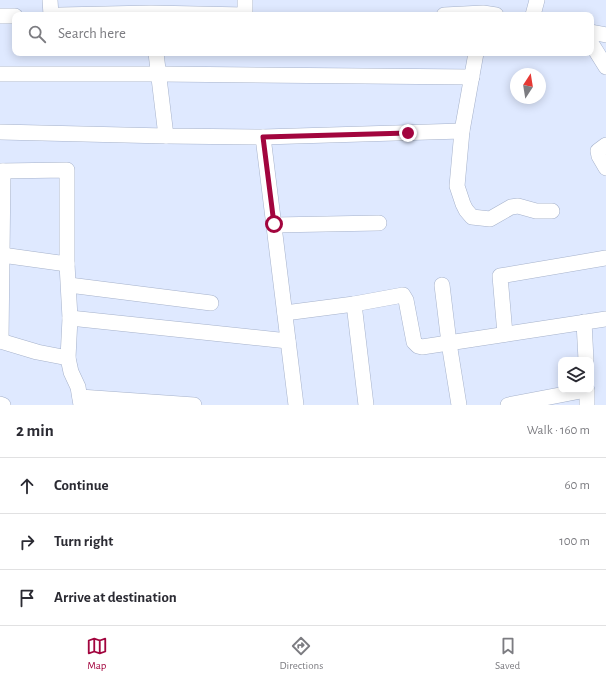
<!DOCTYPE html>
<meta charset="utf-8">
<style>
:root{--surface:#fff;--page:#f7f7f7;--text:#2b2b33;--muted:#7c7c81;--line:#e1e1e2;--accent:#a2053e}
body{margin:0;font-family:"Alegreya Sans",sans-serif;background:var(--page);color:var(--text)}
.controls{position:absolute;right:12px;bottom:12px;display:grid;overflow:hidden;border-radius:8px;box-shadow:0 2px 10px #0003}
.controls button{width:36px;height:36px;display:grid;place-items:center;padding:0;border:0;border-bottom:1px solid var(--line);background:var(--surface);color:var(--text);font:20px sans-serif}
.compass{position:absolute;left:510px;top:68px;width:36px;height:36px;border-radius:50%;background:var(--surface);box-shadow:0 2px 10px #0003;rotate:12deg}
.stop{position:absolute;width:12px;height:12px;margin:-9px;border:3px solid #a2053e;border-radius:50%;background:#fff}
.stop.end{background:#a2053e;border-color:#fff;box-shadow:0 1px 4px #0008}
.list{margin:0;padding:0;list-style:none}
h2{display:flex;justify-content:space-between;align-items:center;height:52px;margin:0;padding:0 16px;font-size:17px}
h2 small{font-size:13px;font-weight:400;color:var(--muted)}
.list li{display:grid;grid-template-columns:26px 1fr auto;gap:12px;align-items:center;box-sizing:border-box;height:56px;padding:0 16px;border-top:1px solid var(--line)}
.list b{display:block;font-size:15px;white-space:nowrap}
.list em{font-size:13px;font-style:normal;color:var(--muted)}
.icon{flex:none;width:22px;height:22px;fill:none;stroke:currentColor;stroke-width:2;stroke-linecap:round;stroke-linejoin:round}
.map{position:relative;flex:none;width:606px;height:405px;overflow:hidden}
.search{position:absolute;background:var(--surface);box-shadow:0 2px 10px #0003;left:12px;right:12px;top:12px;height:44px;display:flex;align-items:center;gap:10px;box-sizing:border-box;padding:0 14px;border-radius:8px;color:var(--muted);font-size:15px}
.sheet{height:220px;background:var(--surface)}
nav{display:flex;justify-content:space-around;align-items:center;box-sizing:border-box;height:56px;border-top:1px solid var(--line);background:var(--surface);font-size:11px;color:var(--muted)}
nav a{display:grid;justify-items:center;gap:2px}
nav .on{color:var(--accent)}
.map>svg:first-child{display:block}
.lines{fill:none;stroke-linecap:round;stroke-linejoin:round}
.minor-casing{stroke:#a6b2cb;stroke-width:16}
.minor{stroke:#fff;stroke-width:15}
.route{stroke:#a2053e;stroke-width:5}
</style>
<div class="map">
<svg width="606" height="405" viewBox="0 0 606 405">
<rect width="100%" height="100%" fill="#dfe9ff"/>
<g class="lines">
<defs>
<g id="minor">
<polyline points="50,0 51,15"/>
<polyline points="245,0 245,15"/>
<polyline points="60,15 151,13 245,15"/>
<polyline points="444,15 483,13 496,15"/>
<polyline points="533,15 537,0"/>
<polyline points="0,16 15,16"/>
<polyline points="591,32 606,35"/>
<polyline points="591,43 606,67"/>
<polyline points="156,53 166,136 263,137 296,405"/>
<polyline points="476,53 462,131 457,186 463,204 466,210 472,217 490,219 511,207 518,206 536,211 552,211"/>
<polyline points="0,74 159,74 472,77"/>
<polyline points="0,132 166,136"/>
<polyline points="263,137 462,131"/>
<polyline points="606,145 598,151 599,156 606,168"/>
<polyline points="0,171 67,170 67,264 70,318 68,358 71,372 78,387 81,405"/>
<polyline points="274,225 379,223"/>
<polyline points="2,255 67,264"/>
<polyline points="69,285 211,303"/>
<polyline points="442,285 449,343 459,405"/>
<polyline points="354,304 403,295 406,300 414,342 418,346 422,347 606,319"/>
<polyline points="285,313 354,304 366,405"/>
<polyline points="70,318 288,341"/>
<polyline points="584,322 586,360"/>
<polyline points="505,334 500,276 606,258"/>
<polyline points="0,341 37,352 68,358"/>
<polyline points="1,341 3,171"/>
<polyline points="587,390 587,405"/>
<polyline points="80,397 194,405"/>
<polyline points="0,404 3,405"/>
<polyline points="508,405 586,390"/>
</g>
</defs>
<use href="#minor" class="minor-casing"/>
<use href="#minor" class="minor"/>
</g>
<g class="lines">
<polyline class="route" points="274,224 263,137 408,133"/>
</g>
</svg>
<div class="controls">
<button><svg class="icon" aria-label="layers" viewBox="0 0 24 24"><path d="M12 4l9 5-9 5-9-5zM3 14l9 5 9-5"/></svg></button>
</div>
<svg class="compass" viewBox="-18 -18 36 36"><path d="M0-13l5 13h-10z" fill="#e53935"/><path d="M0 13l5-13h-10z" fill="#7c7c81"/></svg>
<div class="stop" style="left:274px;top:224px"></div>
<div class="stop end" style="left:408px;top:133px"></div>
<div class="search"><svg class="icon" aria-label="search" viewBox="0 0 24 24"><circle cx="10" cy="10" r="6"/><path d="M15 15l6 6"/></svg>Search here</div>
</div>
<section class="sheet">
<h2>2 min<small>Walk · 160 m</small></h2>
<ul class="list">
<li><svg class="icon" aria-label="ahead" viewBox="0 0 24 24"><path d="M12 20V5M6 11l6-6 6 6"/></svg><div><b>Continue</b></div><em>60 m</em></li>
<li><svg class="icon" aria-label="right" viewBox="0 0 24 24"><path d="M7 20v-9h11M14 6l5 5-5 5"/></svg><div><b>Turn right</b></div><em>100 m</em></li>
<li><svg class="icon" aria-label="arrive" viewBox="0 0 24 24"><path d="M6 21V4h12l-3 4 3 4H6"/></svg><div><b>Arrive at destination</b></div></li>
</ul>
</section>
<nav>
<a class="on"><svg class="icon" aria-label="map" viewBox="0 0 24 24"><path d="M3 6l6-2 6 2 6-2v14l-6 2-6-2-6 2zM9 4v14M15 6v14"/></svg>Map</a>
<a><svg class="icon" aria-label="directions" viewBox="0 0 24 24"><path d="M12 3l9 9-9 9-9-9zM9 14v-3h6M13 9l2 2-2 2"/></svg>Directions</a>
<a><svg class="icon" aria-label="saved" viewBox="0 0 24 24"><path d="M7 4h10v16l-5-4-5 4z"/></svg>Saved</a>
</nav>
